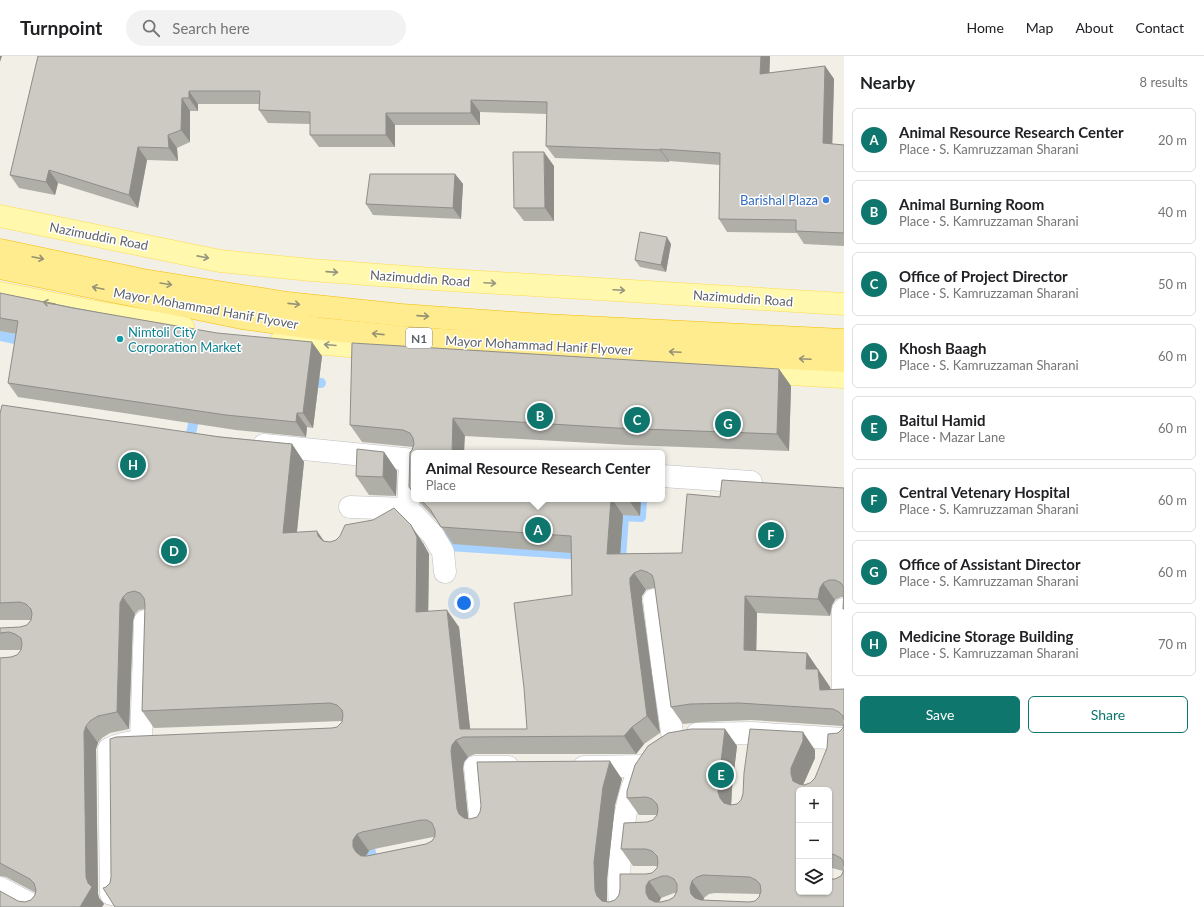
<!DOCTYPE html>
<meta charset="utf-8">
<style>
:root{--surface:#fff;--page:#f2f2f2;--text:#202124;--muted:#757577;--line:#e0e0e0;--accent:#0f766e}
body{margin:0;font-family:Lato,sans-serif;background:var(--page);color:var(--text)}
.controls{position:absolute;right:12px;bottom:12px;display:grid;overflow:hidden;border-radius:6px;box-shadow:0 1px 3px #0004}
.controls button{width:36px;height:36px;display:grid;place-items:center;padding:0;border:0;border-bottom:1px solid var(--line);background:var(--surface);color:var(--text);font:20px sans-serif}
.you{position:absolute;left:464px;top:547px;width:14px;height:14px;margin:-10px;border:3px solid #fff;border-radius:50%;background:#1a73e8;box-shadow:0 0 0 6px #1a73e833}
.badge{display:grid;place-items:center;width:26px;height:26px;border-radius:50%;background:var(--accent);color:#fff;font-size:13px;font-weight:700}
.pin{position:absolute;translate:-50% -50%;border:2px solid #fff;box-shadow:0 1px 4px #0006}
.popup{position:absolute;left:411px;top:394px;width:254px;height:52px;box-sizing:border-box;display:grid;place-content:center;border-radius:6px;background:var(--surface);filter:drop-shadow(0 1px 3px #0005);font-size:13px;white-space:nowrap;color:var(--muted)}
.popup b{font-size:15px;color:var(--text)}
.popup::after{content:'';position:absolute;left:50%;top:100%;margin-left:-8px;border:8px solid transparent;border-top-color:var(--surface)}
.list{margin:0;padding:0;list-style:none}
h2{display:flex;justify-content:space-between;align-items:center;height:52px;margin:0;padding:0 16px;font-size:17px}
h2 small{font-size:13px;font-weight:400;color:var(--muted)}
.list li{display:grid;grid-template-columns:26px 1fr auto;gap:12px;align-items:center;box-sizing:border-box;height:64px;margin:0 8px 8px;padding:0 8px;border:1px solid var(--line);border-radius:6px}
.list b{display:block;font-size:15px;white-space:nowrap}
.list p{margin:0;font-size:13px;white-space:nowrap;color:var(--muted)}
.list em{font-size:13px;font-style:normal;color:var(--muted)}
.actions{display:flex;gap:8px;padding:12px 16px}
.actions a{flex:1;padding:9px 0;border:1px solid var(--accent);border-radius:6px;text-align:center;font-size:14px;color:var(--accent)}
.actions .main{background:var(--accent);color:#fff}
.icon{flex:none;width:22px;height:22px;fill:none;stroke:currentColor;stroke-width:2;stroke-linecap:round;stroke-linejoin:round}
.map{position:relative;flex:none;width:844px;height:851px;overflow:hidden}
header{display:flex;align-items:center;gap:24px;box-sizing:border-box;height:56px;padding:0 20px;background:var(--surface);border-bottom:1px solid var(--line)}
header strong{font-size:19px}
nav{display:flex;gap:22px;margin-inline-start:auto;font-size:14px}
.search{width:280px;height:36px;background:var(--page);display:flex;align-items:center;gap:10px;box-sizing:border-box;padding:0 14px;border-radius:22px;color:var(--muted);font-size:15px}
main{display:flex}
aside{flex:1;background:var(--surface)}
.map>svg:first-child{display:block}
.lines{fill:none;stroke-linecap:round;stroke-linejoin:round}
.stream{stroke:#a8d2ff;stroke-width:10}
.minor-casing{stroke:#bdbfc6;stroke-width:23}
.primary-casing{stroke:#ffdc51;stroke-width:23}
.motorway-casing{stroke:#f7be00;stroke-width:23}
.minor{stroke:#fff;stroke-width:22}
.primary{stroke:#fff8ad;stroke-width:22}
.motorway{stroke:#ffec8f;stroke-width:22}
.wall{fill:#afaea7;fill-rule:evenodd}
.shaded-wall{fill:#8f8d88}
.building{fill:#cccac2;stroke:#8f8d88;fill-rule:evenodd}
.oneway{stroke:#969680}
.oneway2{stroke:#969276}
.shop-dot{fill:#3f7fe0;stroke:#fff;stroke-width:1.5}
.culture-dot{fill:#0f9aa8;stroke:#fff;stroke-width:1.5}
.labels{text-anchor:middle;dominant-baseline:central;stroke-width:3;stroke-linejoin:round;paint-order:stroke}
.shield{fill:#fff;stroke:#8e9095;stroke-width:1}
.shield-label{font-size:12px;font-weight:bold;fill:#5d6168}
.shop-label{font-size:13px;fill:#366cbe;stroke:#fff;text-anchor:end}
.street-label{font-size:13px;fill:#5d6168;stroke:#fff}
.culture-label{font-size:13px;fill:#0d838f;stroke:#fff;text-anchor:start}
</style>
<header>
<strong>Turnpoint</strong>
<div class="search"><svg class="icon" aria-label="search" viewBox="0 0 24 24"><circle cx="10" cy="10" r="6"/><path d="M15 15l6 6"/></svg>Search here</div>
<nav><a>Home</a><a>Map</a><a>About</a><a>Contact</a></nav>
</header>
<main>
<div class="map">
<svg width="844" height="851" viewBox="0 0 844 851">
<rect width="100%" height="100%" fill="#f1efe6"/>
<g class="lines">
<g class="stream">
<polyline points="0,280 29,286"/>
<polyline points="305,325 321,327"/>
<polyline points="189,387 196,354"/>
<polyline points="451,471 449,490 584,499"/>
<polyline points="621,502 624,460 641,461 642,443"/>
<polyline points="367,781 375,812"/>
</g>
<defs>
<g id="minor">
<polyline points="264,389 414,404"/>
<polyline points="662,420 751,426"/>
<polyline points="350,451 408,453 433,479 443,496 445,516"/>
<polyline points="396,460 408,453 410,404"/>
<polyline points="654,544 663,616 673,683"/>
<polyline points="843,639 843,554 844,553"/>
<polyline points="697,678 751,677 844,683"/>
<polyline points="141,685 145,565"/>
<polyline points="584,711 643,710"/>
<polyline points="481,768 475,711 508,711"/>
<polyline points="0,832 36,851"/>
<path d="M 111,838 L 109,693 C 119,688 127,686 138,686"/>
<path d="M 620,851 C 617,818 622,745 639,717"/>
</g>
<g id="primary">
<polyline points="0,160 220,205 311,214 433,223 844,248"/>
<polyline points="0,237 85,254 183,271"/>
<polyline points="282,284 382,293"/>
<polyline points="753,316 844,321"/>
</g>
<g id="motorway">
<polyline points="0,194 143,224 287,247 402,259 543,269 844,284"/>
<polyline points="0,212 242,262 321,273 422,283 844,305"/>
</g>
</defs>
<use href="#minor" class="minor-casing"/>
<use href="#primary" class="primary-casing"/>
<use href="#motorway" class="motorway-casing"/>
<use href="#minor" class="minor"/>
<use href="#primary" class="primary"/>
<use href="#motorway" class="motorway"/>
</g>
<g class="wall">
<polygon points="38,0 770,0 769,17 825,10 834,23 832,88 844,89 844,190 804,188 797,177 727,176 719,163 720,109 669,105 669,106 555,102 546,90 547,58 480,56 480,69 395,69 395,91 319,91 310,79 310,68 268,67 259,54 259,48 198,48 198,55 190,55 190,86 177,92 178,105 147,104 138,152 58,127 55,139 19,132 10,119"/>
<polygon points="554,110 554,165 524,165 514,152"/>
<polygon points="455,118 463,128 461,163 373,159 366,148"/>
<polygon points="671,188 666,216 640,211 635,204"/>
<polygon points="0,237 322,300 313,372 307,371 306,381 236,374 18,341 8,327 16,278 0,275"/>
<polygon points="779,313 791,330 789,395 628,389 465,380 414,397 414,439 409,431 412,394 413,391 362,386 350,369"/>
<path d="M 0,358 L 292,388 L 304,406 L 297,476 L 323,485 L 330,486 L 423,487 L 429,498 L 428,555 L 459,571 L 470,673 L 527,673 L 572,539 L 571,497 L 453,488 L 438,466 L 421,448 L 417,443 L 641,443 L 640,460 L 623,459 L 620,498 L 682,497 L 720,441 L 844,432 L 844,553 L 843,553 L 844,541 L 841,541 L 835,544 L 832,549 L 830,560 L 757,557 L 756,594 L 807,597 L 830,631 L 831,634 L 844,633 L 844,851 L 115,851 L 106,831 L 332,672 L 337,671 L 342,666 L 342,665 L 154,672 L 142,655 L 145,553 L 139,554 L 135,558 L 133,565 L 129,673 L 110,677 L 102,682 L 98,687 L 96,693 L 98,838 L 99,842 L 104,848 L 102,851 L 0,851 L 18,845 L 25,846 L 31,844 L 35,839 L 36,837 L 6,821 L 0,820 L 0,602 L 11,601 L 17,599 L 21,594 L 0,594 L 0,572 L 20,571 L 27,569 L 31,564 L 0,564 ZM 653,532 L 655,532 L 671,651 L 683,668 L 702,666 L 751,664 L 843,670 L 843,672 L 838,677 L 815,722 L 810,727 L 804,729 L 803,729 L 815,702 L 815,694 L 737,748 L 731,749 L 732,732 L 737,690 L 725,673 L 627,742 L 639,759 L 657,759 L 653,764 L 647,766 L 621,793 L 633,810 L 657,810 L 657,812 L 652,817 L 646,818 L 615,844 L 609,846 L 607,846 L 607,823 L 615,749 L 622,723 L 470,763 L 468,763 L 463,712 L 464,706 L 468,701 L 475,698 L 636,698 L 644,688 L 660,677 L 642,546 L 642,540 L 646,534 ZM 799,734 L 829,734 L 829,812 L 832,812 L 843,815 L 841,820 L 835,823 L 799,836 ZM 433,781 L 434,781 L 432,785 L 426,788 L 366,800 L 369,795 L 374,793 ZM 674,837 L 676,837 L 674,841 L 669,844 L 659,846 L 661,842 ZM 715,837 L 760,838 L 759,841 L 755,845 L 749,846 L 703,844 L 704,842 L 709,838 Z"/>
<polygon points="384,396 397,415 396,440 369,439 356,420"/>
</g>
<g class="shaded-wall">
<polygon points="0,0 2,0 0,6"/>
<polygon points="761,0 770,0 769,31 760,18"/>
<polygon points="825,10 834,23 832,100 823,87"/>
<polygon points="189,35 198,48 198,55 189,42"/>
<polygon points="182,42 190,55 190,86 181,74"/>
<polygon points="471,44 480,56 480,69 471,57"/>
<polygon points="386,57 395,69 395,91 386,79"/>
<polygon points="168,79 177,92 178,105 169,92"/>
<polygon points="138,91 147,104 138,152 129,139"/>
<polygon points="660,93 669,105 669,106 660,94"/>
<polygon points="544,96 554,110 554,165 545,152"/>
<polygon points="49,114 58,127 55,139 46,126"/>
<polygon points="455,118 463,128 461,163 453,152"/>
<polygon points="667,181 671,188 666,216 661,209"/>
<polygon points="312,286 322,300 313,372 303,357"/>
<polygon points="779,313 791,330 789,395 777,378"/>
<polygon points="297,357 307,371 306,381 296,366"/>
<polygon points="453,362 465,380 464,397 452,397"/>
<polygon points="292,388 304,406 295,494 283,477"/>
<polygon points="384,396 397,415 396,440 383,421"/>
<polygon points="611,443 612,443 623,459 619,515 607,498"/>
<polygon points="628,443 641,443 640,460"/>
<polygon points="411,469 423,487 429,498 428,573 416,556"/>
<polygon points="317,475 329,492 318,480"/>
<polygon points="634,517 646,534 642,540 642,546 660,677 647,660 630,528 630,522"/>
<polygon points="823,527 835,544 832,549 830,560 818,543 820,532"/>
<polygon points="745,540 757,557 756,611 744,594"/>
<polygon points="123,541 135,558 133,565 129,673 117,656 120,547"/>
<polygon points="447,554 459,571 471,681 460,673"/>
<polygon points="807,597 830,631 832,651 806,613"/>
<polygon points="86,670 98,687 96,693 98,838 99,842 104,848 102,851 80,851 88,827 86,821 84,676"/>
<polygon points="632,671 644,688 636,698 624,680"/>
<polygon points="725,673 737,690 732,732 731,753 732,759 720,742 718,736 720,714"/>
<polygon points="803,676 815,694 815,702 803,729 803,734 793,725 791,718 791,712"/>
<polygon points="456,684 468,701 464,706 463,712 469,770 459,758 457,753 451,695 452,689"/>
<polygon points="610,705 622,723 615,749 607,823 607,851 597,840 595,834 594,806 603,731"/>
<polygon points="357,778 369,795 365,801 365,808 356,796 353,791 353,784"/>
<polygon points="649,825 661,842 658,848 649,843 646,837 646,830"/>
<polygon points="692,825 704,842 702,849 691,838 690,832"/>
</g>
<g class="building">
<polygon points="38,0 761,0 760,18 825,10 823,87 844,89 844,177 796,175 796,164 719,163 720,97 660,93 660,94 546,90 547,46 471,44 471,57 386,57 386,79 310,79 310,56 259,54 260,35 189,35 189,42 182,42 181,74 168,79 169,92 138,91 129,139 49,114 46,126 10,119"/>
<polygon points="513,96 544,96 545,152 514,152"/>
<polygon points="370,118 455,118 453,152 366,148"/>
<polygon points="640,176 667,181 661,209 635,204"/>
<polygon points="0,237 73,252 217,277 312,286 303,357 297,357 296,366 226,359 8,327 18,265 0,262"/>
<polygon points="352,287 779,313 777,378 616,372 453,362 452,397 414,397 414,437 409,431 410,396 412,394 414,388 413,382 410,377 403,374 350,369"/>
<path d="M 2,349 L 220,381 L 292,388 L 283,477 L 317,475 L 318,480 L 323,485 L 330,486 L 336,484 L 340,480 L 345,469 L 373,464 L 394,452 L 411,469 L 417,481 L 416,556 L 447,554 L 460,673 L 527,673 L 524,632 L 514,547 L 572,539 L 571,480 L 441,471 L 430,453 L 420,443 L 611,443 L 607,498 L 682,497 L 687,438 L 720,441 L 722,424 L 844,432 L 844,553 L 843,553 L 844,532 L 841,527 L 835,524 L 829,524 L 823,527 L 820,532 L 818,543 L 745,540 L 744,594 L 807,597 L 806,613 L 818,613 L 820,634 L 844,633 L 844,664 L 843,660 L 839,656 L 833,653 L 739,647 L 690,648 L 671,651 L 654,525 L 652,519 L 647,516 L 641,514 L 634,517 L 630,522 L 630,528 L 647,660 L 632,671 L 624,680 L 463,681 L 456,684 L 452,689 L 451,695 L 457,753 L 459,758 L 464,762 L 470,763 L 477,761 L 480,756 L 481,750 L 477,706 L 610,705 L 603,731 L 594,806 L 595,834 L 597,840 L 602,845 L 609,846 L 615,844 L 619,839 L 620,833 L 620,818 L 646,818 L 652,817 L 657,812 L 658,806 L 657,800 L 652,795 L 646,793 L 621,793 L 624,767 L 647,766 L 653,764 L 657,759 L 658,753 L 657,748 L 652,743 L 646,741 L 627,742 L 627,735 L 635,709 L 648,690 L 668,677 L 691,673 L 725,673 L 720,714 L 718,736 L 720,742 L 724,747 L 731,749 L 737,748 L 741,744 L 743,738 L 744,717 L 750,673 L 803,676 L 803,685 L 791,712 L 791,718 L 793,725 L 799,728 L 804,729 L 810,727 L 815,722 L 827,692 L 828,678 L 838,677 L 843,672 L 844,668 L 844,810 L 844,807 L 841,802 L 835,799 L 829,797 L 829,734 L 799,734 L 799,836 L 829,836 L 829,823 L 835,823 L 841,820 L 844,814 L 844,851 L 115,851 L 103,832 L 106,831 L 110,827 L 111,821 L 110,683 L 116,681 L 332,672 L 337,671 L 342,666 L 343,659 L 342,654 L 337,649 L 330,647 L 142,655 L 145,548 L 144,542 L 140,537 L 134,535 L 127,537 L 123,541 L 120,547 L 117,656 L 98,660 L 90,665 L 86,670 L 84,676 L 86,821 L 88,827 L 92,831 L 80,851 L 0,851 L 0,835 L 18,845 L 25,846 L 31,844 L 35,839 L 36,834 L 34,827 L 30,823 L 0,807 L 0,602 L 11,601 L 17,599 L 21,594 L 22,588 L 21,582 L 15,578 L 9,576 L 0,577 L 0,572 L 20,571 L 27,569 L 31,564 L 32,558 L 31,553 L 26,548 L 20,546 L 0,547 L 0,358 ZM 421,764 L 427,764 L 432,767 L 435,774 L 435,780 L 432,785 L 426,788 L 367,800 L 361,800 L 356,796 L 353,791 L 353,784 L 357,778 L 362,776 ZM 703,819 L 750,821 L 756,824 L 760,828 L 761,835 L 759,841 L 755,845 L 749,846 L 701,844 L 695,842 L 691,838 L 690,832 L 692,825 L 697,821 ZM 662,820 L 668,820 L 674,823 L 677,828 L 677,835 L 674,841 L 669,844 L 661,846 L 655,846 L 649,843 L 646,837 L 646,830 L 649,825 Z"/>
<polygon points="357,393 384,396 383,421 356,420"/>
</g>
<defs><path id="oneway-shaft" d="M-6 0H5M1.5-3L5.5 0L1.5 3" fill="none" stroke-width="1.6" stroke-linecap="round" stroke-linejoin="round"/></defs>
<g class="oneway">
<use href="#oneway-shaft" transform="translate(203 201) rotate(11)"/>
<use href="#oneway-shaft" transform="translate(332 216) rotate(4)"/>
<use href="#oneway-shaft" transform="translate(490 227) rotate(3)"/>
<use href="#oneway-shaft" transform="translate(619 234) rotate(3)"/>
<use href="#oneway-shaft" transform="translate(49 247) rotate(-169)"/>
<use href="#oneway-shaft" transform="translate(330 289) rotate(-175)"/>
</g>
<g class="oneway2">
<use href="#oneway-shaft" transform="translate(38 202) rotate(12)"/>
<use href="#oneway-shaft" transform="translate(166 228) rotate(9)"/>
<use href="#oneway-shaft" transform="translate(98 232) rotate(-168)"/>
<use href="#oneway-shaft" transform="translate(294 248) rotate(6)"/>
<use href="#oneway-shaft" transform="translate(423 260) rotate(4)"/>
<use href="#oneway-shaft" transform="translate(378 278) rotate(-174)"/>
<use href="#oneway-shaft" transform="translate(675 296) rotate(-177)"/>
<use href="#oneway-shaft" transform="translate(805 303) rotate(-177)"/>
</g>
<circle class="shop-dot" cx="826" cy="144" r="4"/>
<circle class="culture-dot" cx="120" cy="283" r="4"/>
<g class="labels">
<rect class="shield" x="406" y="272" width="26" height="20" rx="3"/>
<g class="shield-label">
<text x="419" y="282">N1</text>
</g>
<g class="shop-label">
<text x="818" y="144">Barishal Plaza</text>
</g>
<g class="street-label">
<text transform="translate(99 180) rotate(11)">Nazimuddin Road</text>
<text transform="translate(420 222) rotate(4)">Nazimuddin Road</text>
<text transform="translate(743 242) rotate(4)">Nazimuddin Road</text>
<text transform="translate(206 252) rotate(10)">Mayor Mohammad Hanif Flyover</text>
<text transform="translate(539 289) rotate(3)">Mayor Mohammad Hanif Flyover</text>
</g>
<g class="culture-label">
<text x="128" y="276">Nimtoli City<tspan x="128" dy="15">Corporation Market</tspan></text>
</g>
</g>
</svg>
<div class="controls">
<button>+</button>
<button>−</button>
<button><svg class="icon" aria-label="layers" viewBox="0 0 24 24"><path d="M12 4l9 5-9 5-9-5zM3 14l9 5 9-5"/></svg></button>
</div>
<div class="you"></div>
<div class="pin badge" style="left:538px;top:474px">A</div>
<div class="popup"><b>Animal Resource Research Center</b>Place</div>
<div class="pin badge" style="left:540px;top:360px">B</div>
<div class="pin badge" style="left:637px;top:364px">C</div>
<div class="pin badge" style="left:174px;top:495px">D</div>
<div class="pin badge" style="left:721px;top:719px">E</div>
<div class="pin badge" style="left:771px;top:479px">F</div>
<div class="pin badge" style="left:728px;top:368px">G</div>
<div class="pin badge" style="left:133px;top:409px">H</div>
</div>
<aside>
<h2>Nearby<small>8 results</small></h2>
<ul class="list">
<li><span class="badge">A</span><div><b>Animal Resource Research Center</b><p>Place · S. Kamruzzaman Sharani</p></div><em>20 m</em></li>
<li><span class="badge">B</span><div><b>Animal Burning Room</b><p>Place · S. Kamruzzaman Sharani</p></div><em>40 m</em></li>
<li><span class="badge">C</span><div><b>Office of Project Director</b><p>Place · S. Kamruzzaman Sharani</p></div><em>50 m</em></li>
<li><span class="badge">D</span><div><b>Khosh Baagh</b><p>Place · S. Kamruzzaman Sharani</p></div><em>60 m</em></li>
<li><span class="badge">E</span><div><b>Baitul Hamid</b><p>Place · Mazar Lane</p></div><em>60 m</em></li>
<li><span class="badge">F</span><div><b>Central Vetenary Hospital</b><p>Place · S. Kamruzzaman Sharani</p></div><em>60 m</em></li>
<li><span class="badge">G</span><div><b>Office of Assistant Director</b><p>Place · S. Kamruzzaman Sharani</p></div><em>60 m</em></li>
<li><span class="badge">H</span><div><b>Medicine Storage Building</b><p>Place · S. Kamruzzaman Sharani</p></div><em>70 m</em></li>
</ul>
<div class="actions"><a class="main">Save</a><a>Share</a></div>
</aside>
</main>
